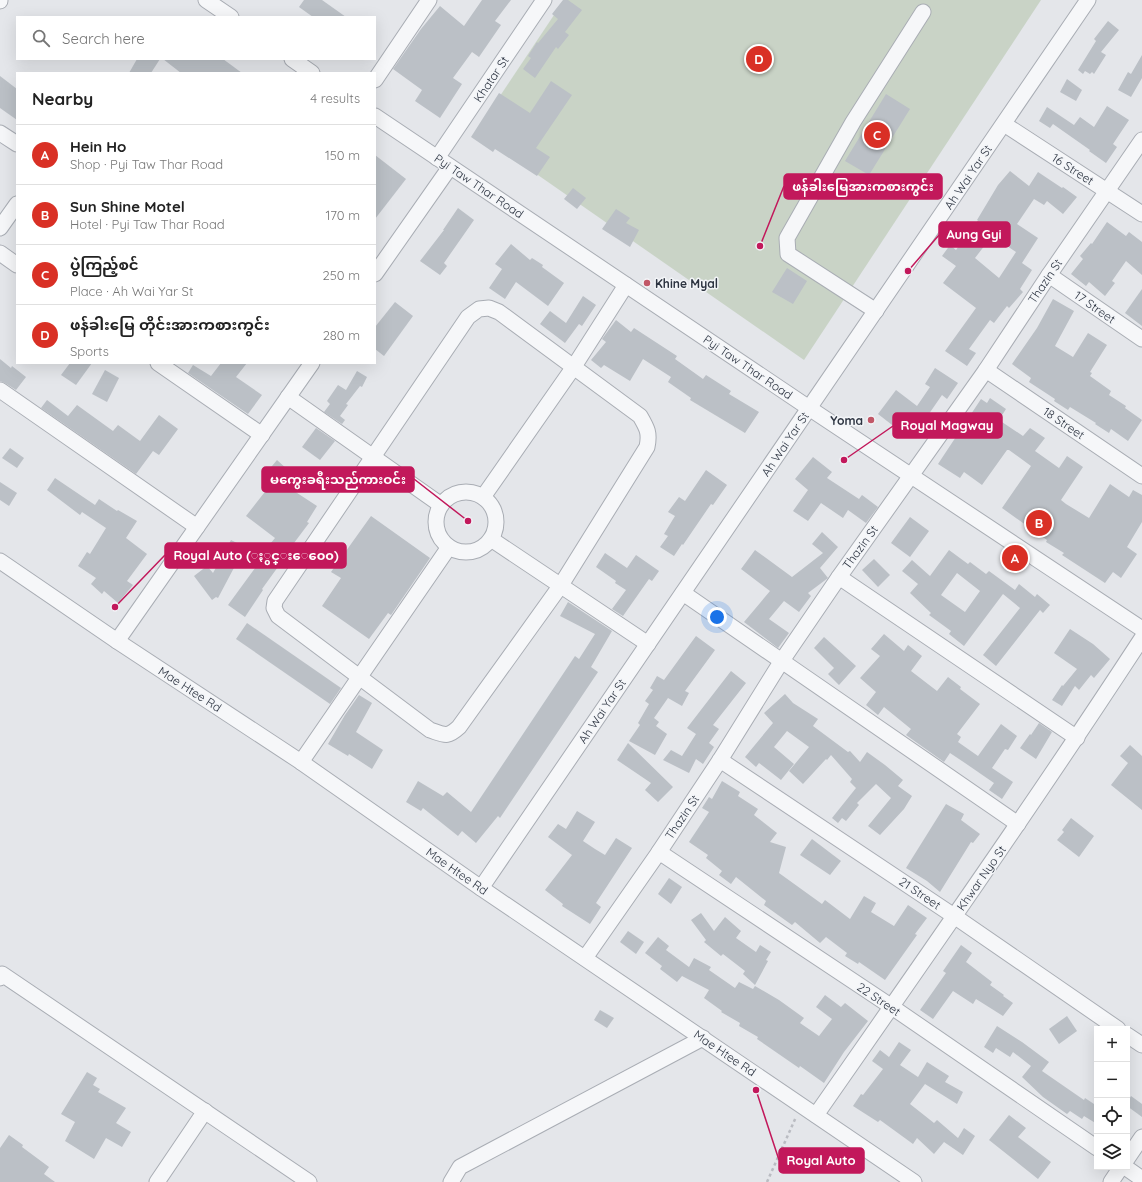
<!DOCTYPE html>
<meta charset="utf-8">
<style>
:root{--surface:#fff;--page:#f2f2f2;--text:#222;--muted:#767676;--line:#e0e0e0;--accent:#d93025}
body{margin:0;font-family:Quicksand,"Noto Sans Myanmar",sans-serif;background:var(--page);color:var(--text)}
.controls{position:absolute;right:12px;bottom:12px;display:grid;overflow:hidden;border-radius:0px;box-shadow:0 4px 16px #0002}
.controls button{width:36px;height:36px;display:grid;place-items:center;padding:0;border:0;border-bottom:1px solid var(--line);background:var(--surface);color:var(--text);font:20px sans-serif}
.you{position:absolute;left:717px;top:617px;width:14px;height:14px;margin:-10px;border:3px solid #fff;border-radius:50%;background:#1a73e8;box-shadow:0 0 0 6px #1a73e833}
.badge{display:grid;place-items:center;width:26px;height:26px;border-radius:50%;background:var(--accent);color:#fff;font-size:13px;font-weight:700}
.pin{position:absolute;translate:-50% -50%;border:2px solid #fff;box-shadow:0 1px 4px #0006}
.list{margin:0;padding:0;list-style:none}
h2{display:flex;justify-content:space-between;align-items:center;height:52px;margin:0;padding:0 16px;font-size:17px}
h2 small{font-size:13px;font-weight:400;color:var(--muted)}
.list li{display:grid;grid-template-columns:26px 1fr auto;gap:12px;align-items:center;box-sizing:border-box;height:60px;padding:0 16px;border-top:1px solid var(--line)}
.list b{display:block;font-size:15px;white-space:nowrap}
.list p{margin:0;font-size:13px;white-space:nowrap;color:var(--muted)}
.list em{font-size:13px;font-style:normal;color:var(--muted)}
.icon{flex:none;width:22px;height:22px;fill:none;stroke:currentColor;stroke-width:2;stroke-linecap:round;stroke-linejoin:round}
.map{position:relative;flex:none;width:1142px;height:1182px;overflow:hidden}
.search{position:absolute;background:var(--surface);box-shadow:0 4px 16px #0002;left:16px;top:16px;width:360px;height:44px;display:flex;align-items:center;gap:10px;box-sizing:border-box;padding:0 14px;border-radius:0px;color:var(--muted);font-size:15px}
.panel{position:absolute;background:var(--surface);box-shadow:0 4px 16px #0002;left:16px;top:72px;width:360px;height:292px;border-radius:0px}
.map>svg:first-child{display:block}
.green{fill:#c9d3c6}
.building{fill:#bbc0c6;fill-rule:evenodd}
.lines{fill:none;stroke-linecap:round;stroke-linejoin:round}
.minor-casing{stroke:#a9adb4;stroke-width:17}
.path{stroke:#babcc2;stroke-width:2.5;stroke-dasharray:3 3;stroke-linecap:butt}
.minor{stroke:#f6f7f9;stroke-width:15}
.poi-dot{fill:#c15767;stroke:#f3f5f8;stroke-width:1.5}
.labels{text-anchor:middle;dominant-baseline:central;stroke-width:3;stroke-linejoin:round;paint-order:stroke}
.street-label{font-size:12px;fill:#2d3441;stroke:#f3f5f8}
.poi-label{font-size:12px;font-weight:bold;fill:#2d3441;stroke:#f3f5f8;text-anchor:start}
.leader{fill:none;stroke:#c2185b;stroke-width:1.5}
.callout-dot{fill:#c2185b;stroke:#f3f5f8;stroke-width:1.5}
.callout{fill:#c2185b;stroke:#c2185b;stroke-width:1.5}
.callout-label{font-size:13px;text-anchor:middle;font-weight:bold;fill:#fff}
</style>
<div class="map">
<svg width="1142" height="1182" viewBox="0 0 1142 1182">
<rect width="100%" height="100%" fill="#e4e6ea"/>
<polygon class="green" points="564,0 1041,0 804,360 476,132"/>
<g class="building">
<polygon points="304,0 322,0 346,17 313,17 299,7"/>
<polygon points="482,0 511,0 495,21 501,25 479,57 472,52 453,78 462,84 440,118 415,101 422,90 393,69 421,29 440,6 464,26"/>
<polygon points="563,0 568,0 582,10 565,32 569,35 558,49 556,47 535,78 523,69 531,58 528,56 537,42 538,43 558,19 552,14"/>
<polygon points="1108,21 1119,30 1101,52 1106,55 1094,74 1092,72 1090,74 1085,71 1083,74 1078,70 1096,41 1094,39"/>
<polygon points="1142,55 1142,78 1131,97 1118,90 1128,72 1131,74"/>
<polygon points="137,59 160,59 151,73 129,73"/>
<polygon points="163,59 223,59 242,73 181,73"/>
<polygon points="0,76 17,89 17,120 0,108"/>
<polygon points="1067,79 1082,90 1076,101 1060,92"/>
<polygon points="551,81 572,95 536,148 550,157 537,176 495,149 493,152 471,137 499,93 530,113"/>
<polygon points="886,94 910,109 869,175 845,161"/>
<polygon points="1107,106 1129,120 1113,144 1117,147 1106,163 1089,151 1090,150 1053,124 1050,128 1039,121 1047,107 1074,125 1080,117 1094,127"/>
<polygon points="375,155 406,179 375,219"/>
<path d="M 1010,171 L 1029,186 L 1038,172 L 1062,188 L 1063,187 L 1077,197 L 1063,214 L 1047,201 L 1044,205 L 1034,199 L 1017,224 L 1038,238 L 1022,263 L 1032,270 L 1020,289 L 1023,292 L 1009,308 L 1007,306 L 994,323 L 990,320 L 969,349 L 976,353 L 967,366 L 945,351 L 976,308 L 943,283 L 956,266 L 942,256 L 950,245 L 956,250 L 978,220 L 977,220 L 998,185 ZM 992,236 L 1016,252 L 999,278 L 975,258 Z"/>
<polygon points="573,188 586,198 577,209 564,199"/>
<polygon points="458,208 474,220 444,263 447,266 440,275 420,261 444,230 443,230"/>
<polygon points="616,209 630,218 626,223 639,230 630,247 602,229"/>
<polygon points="1107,222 1126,236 1129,232 1142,242 1142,275 1126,261 1112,281 1115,283 1105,296 1089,282 1086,286 1071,274 1083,259 1080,256 1091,243 1092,244"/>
<polygon points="511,244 530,260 532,258 543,265 542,267 564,283 548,306 516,282 505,299 489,288 502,269 495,264"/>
<polygon points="787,268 807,281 793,304 772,292"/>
<polygon points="1142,289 1142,326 1125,313"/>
<polygon points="583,296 596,305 582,326 579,324 565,343 540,324 550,311 566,323"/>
<polygon points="1053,299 1074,311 1055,346 1073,357 1088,333 1107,345 1090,372 1092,373 1090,376 1111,391 1109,395 1126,406 1125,408 1142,420 1128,441 1111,429 1109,433 1095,424 1096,423 1070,407 1068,410 1054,401 1055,399 1029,382 1031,378 1012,364 1037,328"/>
<polygon points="395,302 413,316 384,356 375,349 375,327"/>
<polygon points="616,320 631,332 634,328 677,356 675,359 703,379 706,375 731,391 729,394 759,412 745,433 690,400 691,398 668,382 671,377 643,359 630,381 604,365 601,368 591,360 606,342 602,339"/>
<polygon points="0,359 11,368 12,366 26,377 16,390 5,383 0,381"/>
<polygon points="70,363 92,363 76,385 61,375"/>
<polygon points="221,363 247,363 236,377 262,395 248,414 188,373 193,365 211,376"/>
<polygon points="935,368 958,383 947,399 942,395 915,434 899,423 896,428 878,414 896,390 917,406 930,387 925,384"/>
<polygon points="105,370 119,378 107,402 92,394"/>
<polygon points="357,371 367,377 362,387 360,386 346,404 348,405 340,416 345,420 342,424 324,412 330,404 327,401 338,385 346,390"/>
<polygon points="990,398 1006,409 999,420 1023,436 1030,428 1045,438 1035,451 1059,468 1067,456 1083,467 1061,500 1066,504 1089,518 1110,484 1129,497 1133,490 1142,495 1142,522 1127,547 1137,554 1121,578 1113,572 1105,583 1062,555 1064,553 1046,542 1047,540 1002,508 1031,466 1009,450 1007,450 982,485 964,472 960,478 938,464 981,399 987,403"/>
<polygon points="47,400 68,416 77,405 113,431 118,425 140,441 159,415 178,429 159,455 153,451 136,474 41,408"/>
<polygon points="316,428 335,441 320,460 302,447"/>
<polygon points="10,448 24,458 17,468 2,458"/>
<polygon points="813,457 832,472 827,478 859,499 862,495 878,507 866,523 848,510 843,518 821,503 808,521 793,511 808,490 795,479"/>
<polygon points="277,460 299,480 291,489 317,506 307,522 309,523 282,559 283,560 262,589 263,590 245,617 228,605 272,545 270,544 275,538 246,516 275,479 267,472"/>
<polygon points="706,470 727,485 713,505 711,504 683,545 682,544 674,556 660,547 668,536 664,534 675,516 668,512 679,497 685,501"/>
<polygon points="55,478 95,505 99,499 117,511 118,510 137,521 126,538 147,554 127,581 133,585 118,603 104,591 102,594 91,584 96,578 78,566 87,552 90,554 106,528 82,512 80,515 47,490"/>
<polygon points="0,482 17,493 9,506 0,500"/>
<polygon points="371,516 430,558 391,615 388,613 369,639 322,606 341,578 331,572"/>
<polygon points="910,517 929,531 910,557 891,543"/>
<polygon points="822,532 838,547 820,568 828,578 808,593 811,596 799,612 784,601 769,619 789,633 778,648 744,622 770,591 741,569 755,550 792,577 823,553 812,544"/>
<polygon points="231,540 245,547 218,598 216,597 212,600 194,576 207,566 213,573"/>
<path d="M 949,550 L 968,564 L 970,562 L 986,574 L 989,571 L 1015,590 L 1019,584 L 1035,597 L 1037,594 L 1050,605 L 1043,613 L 1040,610 L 996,666 L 983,655 L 1020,608 L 1003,594 L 964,646 L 949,634 L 951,631 L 929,615 L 931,613 L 910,593 L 918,584 L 902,571 L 912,560 L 930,576 ZM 957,573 L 980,591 L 965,612 L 941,595 Z"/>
<polygon points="605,553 627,568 636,555 659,571 652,581 649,579 623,616 612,609 626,590 615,583 616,581 596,567"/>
<polygon points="874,559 890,575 878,587 862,570"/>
<polygon points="568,602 612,631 591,667 598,672 500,818 498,816 476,843 462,831 458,836 423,808 421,811 406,802 418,781 443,796 447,792 471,812 575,656 579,659 595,634 560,616"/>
<polygon points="247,623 341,688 330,704 236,639"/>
<polygon points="1070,629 1093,644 1110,659 1094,678 1091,675 1079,690 1075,686 1062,706 1052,700 1062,685 1063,686 1077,669 1054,653"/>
<polygon points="884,634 904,651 908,645 922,656 911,671 937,691 948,677 961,687 960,689 980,704 957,734 961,737 958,742 978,756 1001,724 1017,736 1008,750 1005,749 992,768 1013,782 1002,799 989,790 994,783 965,763 950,753 944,762 906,735 911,729 884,707 878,715 866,705 876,692 860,678 880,656 871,649"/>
<polygon points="696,636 715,650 685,691 689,693 682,706 668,698 654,718 659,722 656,726 667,734 655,755 629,741 640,725 638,723 649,704 645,701 653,690 650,688 657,676 664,680"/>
<polygon points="824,637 856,666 839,685 828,674 834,668 814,648"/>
<polygon points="731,671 746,683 713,725 719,729 709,743 714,747 703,764 696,759 689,773 663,760 671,750 682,756 696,734 687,728"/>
<polygon points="785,694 793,703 818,719 813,726 848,752 850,751 860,762 867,752 885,765 903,780 898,786 912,796 904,809 880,835 868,826 891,798 876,784 857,803 859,805 846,821 842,818 838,823 832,818 856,788 850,782 852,779 831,755 827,760 826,759 803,784 789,771 809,747 787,731 774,747 794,764 781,780 759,763 756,767 745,757 773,723 764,713"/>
<polygon points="359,695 372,703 356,732 383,750 372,769 349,754 348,756 328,744 345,715"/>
<polygon points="1039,723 1052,732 1036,759 1020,748 1030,734 1031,735"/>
<polygon points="628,743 673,787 658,802 645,790 651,783 617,760"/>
<polygon points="1130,745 1142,756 1142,810 1111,785 1128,763 1120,756"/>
<polygon points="722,781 740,792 738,796 758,809 754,815 777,833 770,842 786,847 779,873 822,904 825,900 850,919 864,896 876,903 871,912 894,926 908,905 927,918 915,934 917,935 885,980 859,962 858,964 845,956 847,953 826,937 820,943 795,922 792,925 764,905 766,901 736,877 731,884 719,875 722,871 706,858 708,855 689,842 709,812 702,808 709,797 712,799"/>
<polygon points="946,804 964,814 961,820 980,834 973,843 971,842 940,892 927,881 906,868"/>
<polygon points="577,811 595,822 583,841 595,849 605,855 616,838 632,848 596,903 601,907 590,924 562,906 563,904 545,890 572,855 548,837 558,824 566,829"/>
<polygon points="1071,818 1094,836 1079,857 1057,840 1064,832 1062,830"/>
<polygon points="812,839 841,861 830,875 800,855"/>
<polygon points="669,878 682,887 671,904 658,894"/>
<polygon points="701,913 714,931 725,917 741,931 736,938 756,952 760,945 771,952 766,960 768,961 755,985 743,974 745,971 723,954 721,956 704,942 706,940 691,920"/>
<polygon points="628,931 644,942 636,954 620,942"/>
<polygon points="658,937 669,946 666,950 689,967 694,958 711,967 709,970 735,988 739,982 753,989 755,986 779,1000 804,1018 800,1023 819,1036 832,1019 816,1007 825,995 841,1007 845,1003 868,1021 844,1052 824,1083 800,1066 799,1068 757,1039 758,1037 739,1026 740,1023 721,1012 722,1011 704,998 709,990 682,976 677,982 660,969 662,966 645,953"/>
<polygon points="961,945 972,953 966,962 992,982 990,985 1004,995 1003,996 1013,1003 1003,1016 976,999 973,1004 953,991 933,1019 920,1010 946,973 943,971"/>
<polygon points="600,1010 614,1018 607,1028 594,1020"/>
<polygon points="1067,1016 1077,1031 1059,1044 1049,1029"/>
<polygon points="997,1026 1022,1042 1049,1062 1042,1071 1084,1100 1085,1098 1097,1106 1097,1124 1084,1116 1082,1119 1070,1111 1067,1114 1043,1097 1022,1077 1031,1066 1013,1052 1010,1057 996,1048 993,1053 984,1047"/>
<polygon points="899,1042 911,1050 900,1065 918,1077 927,1062 949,1076 945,1082 963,1092 957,1104 925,1084 910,1104 934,1123 937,1120 958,1138 964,1128 975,1136 963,1155 944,1142 934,1154 917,1138 913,1144 880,1120 878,1122 853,1106 861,1094 863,1095 883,1069 872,1061 880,1050 889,1057"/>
<polygon points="87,1072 97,1078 93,1085 100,1089 98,1092 126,1108 116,1123 131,1132 122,1147 106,1138 94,1159 65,1141 75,1122 61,1114"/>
<polygon points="1131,1096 1142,1104 1142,1117 1127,1106 1127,1103"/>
<polygon points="1009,1115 1026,1128 1018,1137 1051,1162 1038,1179 989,1140"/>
<polygon points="9,1135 23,1145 22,1147 49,1167 44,1174 55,1182 0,1182 0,1148"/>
</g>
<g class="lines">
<defs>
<g id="minor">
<polyline points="206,0 231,17"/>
<polyline points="0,1 0,0"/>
<polyline points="292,59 312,73"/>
<polyline points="375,80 429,0"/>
<polyline points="375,116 809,408 1142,629"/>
<polyline points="1004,124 1142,214"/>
<polyline points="0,133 17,144"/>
<polyline points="437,158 544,0"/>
<polyline points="0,228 17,204"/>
<polyline points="0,253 17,265"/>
<polyline points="375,274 450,167"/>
<polyline points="1049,275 1142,339"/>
<path d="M 489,308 L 499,312 L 640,416 C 647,428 650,433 647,447 L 561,585 L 459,727 C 447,738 445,735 430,730 L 278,616 L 274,608 L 275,601 L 468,317 L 479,309 Z"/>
<polyline points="876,311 788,254 787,238 853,122 923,12"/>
<polyline points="158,363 262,435"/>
<polyline points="986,370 1142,476"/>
<polyline points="0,390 197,527"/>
<polyline points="288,397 441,505"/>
<circle cx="466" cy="522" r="30"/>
<polyline points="483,497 573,368 626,285"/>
<polyline points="491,539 648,644"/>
<polyline points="0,561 117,641 301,762 481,888 914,1182"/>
<polyline points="839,577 1077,738"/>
<polyline points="683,593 1018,824"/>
<polyline points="117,641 312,363"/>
<polyline points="720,760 954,916 1118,1029"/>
<polyline points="301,762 449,547"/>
<polyline points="659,852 892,1007 1097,1148"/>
<polyline points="481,888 1088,0"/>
<polyline points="585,958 659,852 720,760 781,662 839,577 986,370 1049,275 1142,140"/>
<polyline points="0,978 2,974 309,1182"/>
<polyline points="1127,1035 1142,1045"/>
<path d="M 816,1115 C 926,957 1037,799 1142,638"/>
<polyline points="1127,1159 1142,1137"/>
<polyline points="1125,1167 1142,1179"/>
<polyline points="157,1182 205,1111"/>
<polyline points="451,1182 460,1167 703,1038"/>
<polyline points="1111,1182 1121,1167"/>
</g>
</defs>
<use href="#minor" class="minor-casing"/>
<polyline class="path" points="767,1182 796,1117"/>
<use href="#minor" class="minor"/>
</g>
<g class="poi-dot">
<circle cx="647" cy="283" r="4"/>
<circle cx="871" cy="420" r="4"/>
</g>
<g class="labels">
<g class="street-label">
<text transform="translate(491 79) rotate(-56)">Khatar St</text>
<text transform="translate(1073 169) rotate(33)">16 Street</text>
<text transform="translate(968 177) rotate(-56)">Ah Wai Yar St</text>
<text transform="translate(479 186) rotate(34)">Pyi Taw Thar Road</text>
<text transform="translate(1045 281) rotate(-56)">Thazin St</text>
<text transform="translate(1095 307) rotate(35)">17 Street</text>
<text transform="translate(748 367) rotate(34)">Pyi Taw Thar Road</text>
<text transform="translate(1064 423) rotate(34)">18 Street</text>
<text transform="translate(785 444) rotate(-56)">Ah Wai Yar St</text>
<text transform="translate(860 547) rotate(-54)">Thazin St</text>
<text transform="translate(190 689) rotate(33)">Mae Htee Rd</text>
<text transform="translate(602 711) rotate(-56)">Ah Wai Yar St</text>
<text transform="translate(682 817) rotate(-56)">Thazin St</text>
<text transform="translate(457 871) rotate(35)">Mae Htee Rd</text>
<text transform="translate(981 878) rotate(-55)">Khwar Nyo St</text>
<text transform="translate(920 893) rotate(34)">21 Street</text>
<text transform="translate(879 999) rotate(34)">22 Street</text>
<text transform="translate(725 1053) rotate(34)">Mae Htee Rd</text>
</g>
<g class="poi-label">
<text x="655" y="283">Khine Myal</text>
<text x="863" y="420" text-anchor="end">Yoma</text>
</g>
</g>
<path class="leader" d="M760 246L784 186M908 271L939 235M844 460L893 426M468 521L414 479M115 607L165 555M756 1090L779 1160"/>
<g class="callout-dot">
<circle cx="760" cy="246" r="4"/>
<circle cx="908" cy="271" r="4"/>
<circle cx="844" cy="460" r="4"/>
<circle cx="468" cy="521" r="4"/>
<circle cx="115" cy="607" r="4"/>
<circle cx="756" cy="1090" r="4"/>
</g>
<g class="callout">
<rect x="784" y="174" width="158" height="25" rx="4"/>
<rect x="939" y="222" width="71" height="25" rx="4"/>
<rect x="893" y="413" width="109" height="25" rx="4"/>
<rect x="262" y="467" width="152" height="25" rx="4"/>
<rect x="165" y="543" width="181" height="25" rx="4"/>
<rect x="779" y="1148" width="85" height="25" rx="4"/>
</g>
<g class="callout-label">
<text x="863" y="191">ဖန်ခါးမြေအားကစားကွင်း</text>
<text x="974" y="239">Aung Gyi</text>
<text x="947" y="430">Royal Magway</text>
<text x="338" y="484">မကွေးခရီးသည်ကားဝင်း</text>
<text x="256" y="560">Royal Auto (ႏွင္းေ၀ေ၀)</text>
<text x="821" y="1165">Royal Auto</text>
</g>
</svg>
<div class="controls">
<button>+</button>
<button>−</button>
<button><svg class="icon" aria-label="locate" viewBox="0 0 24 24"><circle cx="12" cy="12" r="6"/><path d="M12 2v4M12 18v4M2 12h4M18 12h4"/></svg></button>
<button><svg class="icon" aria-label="layers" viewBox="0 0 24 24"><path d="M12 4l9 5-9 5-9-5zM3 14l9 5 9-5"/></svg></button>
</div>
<div class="you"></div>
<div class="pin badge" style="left:1015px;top:558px">A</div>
<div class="pin badge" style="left:1039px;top:523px">B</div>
<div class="pin badge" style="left:877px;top:135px">C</div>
<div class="pin badge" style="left:759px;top:59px">D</div>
<div class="search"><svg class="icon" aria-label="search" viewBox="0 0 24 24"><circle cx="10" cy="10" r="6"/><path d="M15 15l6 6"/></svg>Search here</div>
<section class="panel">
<h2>Nearby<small>4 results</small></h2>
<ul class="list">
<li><span class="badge">A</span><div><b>Hein Ho</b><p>Shop · Pyi Taw Thar Road</p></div><em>150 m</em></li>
<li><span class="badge">B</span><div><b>Sun Shine Motel</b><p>Hotel · Pyi Taw Thar Road</p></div><em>170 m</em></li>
<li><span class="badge">C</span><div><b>ပွဲကြည့်စင်</b><p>Place · Ah Wai Yar St</p></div><em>250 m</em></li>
<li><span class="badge">D</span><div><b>ဖန်ခါးမြေ တိုင်းအားကစားကွင်း</b><p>Sports</p></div><em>280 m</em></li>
</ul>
</section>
</div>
